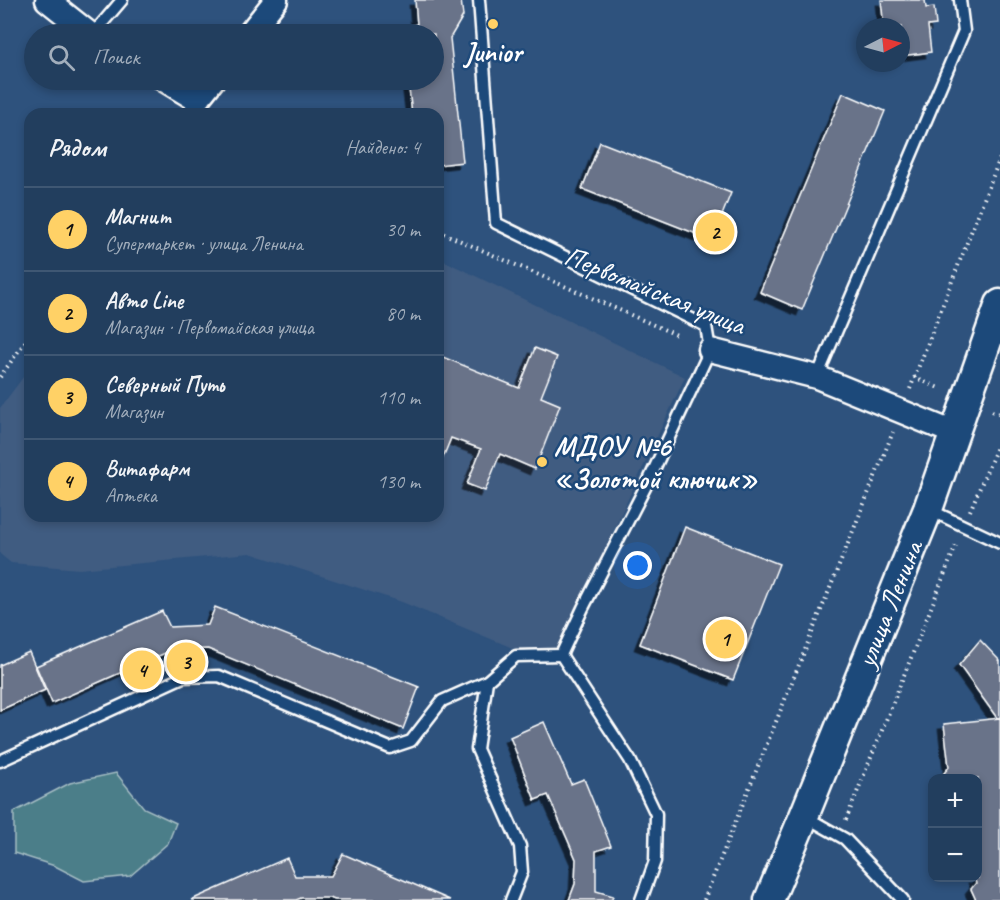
<!DOCTYPE html>
<html lang="ru">
<meta charset="utf-8">
<style>
:root{--surface:#223e5e;--page:#2e4967;--text:#f1f3f6;--muted:#a2aebc;--line:#3f5773;--accent:#ffd166}
body{margin:0;font-family:Caveat,sans-serif;background:var(--page);color:var(--text)}
.controls{position:absolute;right:18px;bottom:18px;display:grid;overflow:hidden;border-radius:12px;box-shadow:0 3px 9px #0003}
.controls button{width:54px;height:54px;display:grid;place-items:center;padding:0;border:0;border-bottom:2px solid var(--line);background:var(--surface);color:var(--text);font:30px sans-serif}
.compass{position:absolute;left:856px;top:18px;width:54px;height:54px;border-radius:50%;background:var(--surface);box-shadow:0 3px 9px #0003;rotate:84deg}
.you{position:absolute;left:638px;top:566px;width:21px;height:21px;margin:-15px;border:4px solid #fff;border-radius:50%;background:#1a73e8;box-shadow:0 0 0 9px #1a73e833}
.badge{display:grid;place-items:center;width:39px;height:39px;border-radius:50%;background:var(--accent);color:#111;font-size:20px;font-weight:700}
.pin{position:absolute;translate:-50% -50%;border:3px solid #fff;box-shadow:0 2px 6px #0006}
.list{margin:0;padding:0;list-style:none}
h2{display:flex;justify-content:space-between;align-items:center;height:78px;margin:0;padding:0 24px;font-size:26px}
h2 small{font-size:20px;font-weight:400;color:var(--muted)}
.list li{display:grid;grid-template-columns:39px 1fr auto;gap:18px;align-items:center;box-sizing:border-box;height:84px;padding:0 24px;border-top:2px solid var(--line)}
.list b{display:block;font-size:22px;white-space:nowrap}
.list p{margin:0;font-size:20px;white-space:nowrap;color:var(--muted)}
.list em{font-size:20px;font-style:normal;color:var(--muted)}
.icon{flex:none;width:33px;height:33px;fill:none;stroke:currentColor;stroke-width:2;stroke-linecap:round;stroke-linejoin:round}
.map{position:relative;flex:none;width:1000px;height:900px;overflow:hidden}
.search{position:absolute;background:var(--surface);box-shadow:0 3px 9px #0003;left:24px;top:24px;width:420px;height:66px;display:flex;align-items:center;gap:15px;box-sizing:border-box;padding:0 21px;border-radius:33px;color:var(--muted);font-size:22px}
.panel{position:absolute;background:var(--surface);box-shadow:0 3px 9px #0003;left:24px;top:108px;width:420px;height:414px;border-radius:18px}
.map>svg:first-child{display:block}
.built{fill:#405c81}
.green{fill:#4c7e89;stroke:#a6bec4;stroke-width:1.5}
.building{fill:#697389;stroke:#fff;stroke-width:1.5;filter:url(#shadow)}
.lines{fill:none;stroke-linecap:round;stroke-linejoin:round}
.service-casing{stroke:#fff;stroke-width:15}
.minor-casing{stroke:#fff;stroke-width:27}
.tertiary-casing{stroke:#fff;stroke-width:33}
.path{stroke:#fff;stroke-width:4;stroke-dasharray:1.5 4.5;stroke-linecap:butt}
.service{stroke:#1f4a7a;stroke-width:10}
.minor{stroke:#1f4a7a;stroke-width:22}
.tertiary{stroke:#1f4a7a;stroke-width:28}
.poi-dot{fill:#ffd166;stroke:#1f4a7a;stroke-width:2}
.labels{text-anchor:middle;dominant-baseline:central;stroke-width:5;stroke-linejoin:round;paint-order:stroke}
.poi-label{font-size:28px;font-weight:bold;fill:#fff;stroke:#1f4a7a}
.street-label{font-size:28px;fill:#fff;stroke:#1f4a7a}
</style>
<div class="map">
<svg width="1000" height="900" viewBox="0 0 1000 900">
<defs>
<filter id="shadow"><feDropShadow dx="-5.5" dy="5.5" stdDeviation="0" flood-color="#0009"/></filter>
</defs>
<rect width="100%" height="100%" fill="#2e527d"/>
<filter id="ink" filterUnits="userSpaceOnUse"><feTurbulence type="fractalNoise" baseFrequency=".0167" numOctaves="2"/><feDisplacementMap in="SourceGraphic" scale="12" xChannelSelector="R" yChannelSelector="G"/><feConvolveMatrix kernelMatrix="1 2 1 2 8 2 1 2 1" color-interpolation-filters="sRGB"/></filter>
<g filter="url(#ink)">
<polygon class="built" points="438,258 685,377 551,664 402,602 250,553 79,569 11,563 0,554 0,408 30,368 30,516 438,516"/>
<polygon class="green" points="116,773 144,808 176,823 168,843 130,876 84,881 55,866 14,853 14,812 70,783"/>
<g class="building">
<polygon points="415,0 461,0 463,16 450,38 463,162 438,165 438,114 412,114 408,80 434,80 434,34 404,34 403,28 417,24"/>
<polygon points="881,0 925,0 926,8 934,7 936,25 928,26 931,52 901,56 901,27 884,27"/>
<polygon points="843,93 885,111 802,310 760,292"/>
<polygon points="600,142 731,193 712,240 582,189"/>
<polygon points="535,348 557,357 541,397 560,405 535,469 500,454 485,491 467,484 481,449 451,438 438,470 438,355 519,388"/>
<polygon points="685,527 779,564 733,680 640,644"/>
<polygon points="215,607 419,687 403,729 208,649 172,650 52,703 36,666 162,611 170,627 208,625"/>
<polygon points="980,640 1000,661 1000,718 997,718 959,665"/>
<polygon points="29,652 45,690 0,710 0,665"/>
<polygon points="1000,718 1000,900 976,900 971,889 976,883 974,878 978,878 978,778 940,778 949,767 944,724"/>
<polygon points="544,722 571,784 584,779 611,846 596,851 596,891 613,896 611,900 569,900 575,884 576,859 548,795 535,800 510,737"/>
<polygon points="343,854 450,900 335,900 329,898 301,898 296,900 191,900 287,858 295,876 331,876"/>
</g>
<g class="lines">
<defs>
<g id="service">
<polyline points="479,0 496,223 706,326 710,350 649,480 583,608 561,655 630,760 656,814 655,861 641,900"/>
<polyline points="93,34 122,0"/>
<polyline points="817,377 964,31 960,0"/>
<polyline points="930,510 1000,543"/>
<polyline points="487,681 516,656 561,655"/>
<polyline points="0,761 183,677 219,676 390,748 411,741 442,701 487,681 477,749 520,846 522,872 511,900"/>
<polyline points="804,816 845,839 903,900"/>
</g>
<g id="minor">
<polyline points="47,0 90,34"/>
<polyline points="249,34 276,0"/>
<polyline points="164,80 197,100 213,80"/>
<polyline points="710,350 817,377 954,433"/>
</g>
<polyline id="tertiary" points="769,900 804,816 928,509 1000,304"/>
</defs>
<use href="#service" class="service-casing"/>
<use href="#minor" class="minor-casing"/>
<use href="#tertiary" class="tertiary-casing"/>
<g class="path">
<polyline points="438,231 679,336"/>
<polyline points="0,377 30,335"/>
<polyline points="914,377 941,389"/>
<polyline points="910,389 1000,158"/>
<polyline points="992,411 1000,414"/>
<polyline points="970,511 1000,440"/>
<polyline points="846,820 957,543"/>
<polyline points="704,900 893,432"/>
</g>
<use href="#service" class="service"/>
<use href="#minor" class="minor"/>
<use href="#tertiary" class="tertiary"/>
</g>
</g>
<g class="poi-dot">
<circle cx="493" cy="24" r="6"/>
<circle cx="542" cy="462" r="6"/>
</g>
<g class="labels">
<g class="poi-label">
<text x="493" y="51">Junior</text>
<text x="554" y="446" text-anchor="start">МДОУ №6<tspan x="554" dy="32">«Золотой ключик»</tspan></text>
</g>
<g class="street-label">
<text transform="translate(655 290) rotate(22)">Первомайская улица</text>
<text transform="translate(889 604) rotate(-68)">улица Ленина</text>
</g>
</g>
</svg>
<div class="controls">
<button>+</button>
<button>−</button>
</div>
<svg class="compass" viewBox="-18 -18 36 36"><path d="M0-13l5 13h-10z" fill="#e53935"/><path d="M0 13l5-13h-10z" fill="#a2aebc"/></svg>
<div class="you"></div>
<div class="pin badge" style="left:725px;top:639px">1</div>
<div class="pin badge" style="left:715px;top:232px">2</div>
<div class="pin badge" style="left:186px;top:662px">3</div>
<div class="pin badge" style="left:142px;top:670px">4</div>
<div class="search"><svg class="icon" aria-label="search" viewBox="0 0 24 24"><circle cx="10" cy="10" r="6"/><path d="M15 15l6 6"/></svg>Поиск</div>
<section class="panel">
<h2>Рядом<small>Найдено: 4</small></h2>
<ul class="list">
<li><span class="badge">1</span><div><b>Магнит</b><p>Супермаркет · улица Ленина</p></div><em>30 m</em></li>
<li><span class="badge">2</span><div><b>Авто Line</b><p>Магазин · Первомайская улица</p></div><em>80 m</em></li>
<li><span class="badge">3</span><div><b>Северный Путь</b><p>Магазин</p></div><em>110 m</em></li>
<li><span class="badge">4</span><div><b>Витафарм</b><p>Аптека</p></div><em>130 m</em></li>
</ul>
</section>
</div>
